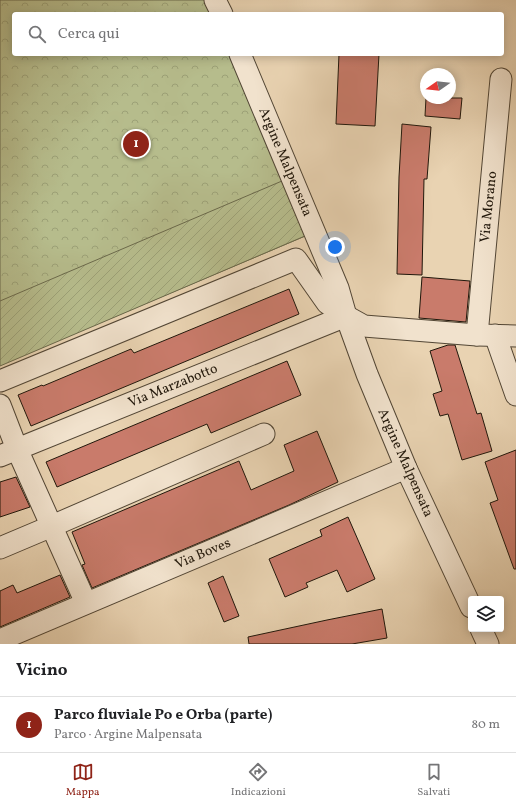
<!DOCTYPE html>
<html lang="it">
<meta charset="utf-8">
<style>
:root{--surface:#fff;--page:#f2f2f2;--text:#202124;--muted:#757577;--line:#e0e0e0;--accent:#8f2418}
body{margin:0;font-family:Vollkorn,serif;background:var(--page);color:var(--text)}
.controls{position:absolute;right:12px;bottom:12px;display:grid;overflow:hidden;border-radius:4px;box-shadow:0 2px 10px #0003}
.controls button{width:36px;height:36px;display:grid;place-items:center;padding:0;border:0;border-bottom:1px solid var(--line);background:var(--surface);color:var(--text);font:20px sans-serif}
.compass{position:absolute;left:420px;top:68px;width:36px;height:36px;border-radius:50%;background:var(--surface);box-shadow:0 2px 10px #0003;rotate:256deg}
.you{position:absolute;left:335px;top:247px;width:14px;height:14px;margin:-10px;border:3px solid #fff;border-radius:50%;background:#1a73e8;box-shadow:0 0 0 6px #1a73e833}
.badge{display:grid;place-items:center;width:26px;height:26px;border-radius:50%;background:var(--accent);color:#fff;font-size:13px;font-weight:700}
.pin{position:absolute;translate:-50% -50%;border:2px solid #fff;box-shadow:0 1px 4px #0006}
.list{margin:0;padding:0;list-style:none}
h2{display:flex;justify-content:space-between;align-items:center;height:52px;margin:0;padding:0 16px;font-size:17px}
h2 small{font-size:13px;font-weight:400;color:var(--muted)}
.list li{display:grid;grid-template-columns:26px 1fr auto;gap:12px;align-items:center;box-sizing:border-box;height:56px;padding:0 16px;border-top:1px solid var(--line)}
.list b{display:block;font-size:15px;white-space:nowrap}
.list p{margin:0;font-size:13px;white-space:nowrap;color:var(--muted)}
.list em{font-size:13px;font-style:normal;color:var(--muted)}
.icon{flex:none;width:22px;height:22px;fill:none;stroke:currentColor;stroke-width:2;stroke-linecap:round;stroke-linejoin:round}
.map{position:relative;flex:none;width:516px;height:644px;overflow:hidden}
.search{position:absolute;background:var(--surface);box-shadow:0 2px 10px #0003;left:12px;right:12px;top:12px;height:44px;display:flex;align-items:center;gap:10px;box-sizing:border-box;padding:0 14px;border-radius:4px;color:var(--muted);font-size:15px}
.sheet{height:108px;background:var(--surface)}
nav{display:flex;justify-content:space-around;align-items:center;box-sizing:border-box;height:56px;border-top:1px solid var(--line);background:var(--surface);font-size:11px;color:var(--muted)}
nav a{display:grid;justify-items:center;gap:2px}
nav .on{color:var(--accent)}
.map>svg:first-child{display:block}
.park{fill:url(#park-crowns);stroke:#6b6a4c}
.garden{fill:url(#garden-furrows);stroke:#6b6a4c}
.building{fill:#c97b6b;stroke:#20170b}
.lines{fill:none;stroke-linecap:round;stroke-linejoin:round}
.minor-casing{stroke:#524635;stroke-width:23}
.minor{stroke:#f1e2cd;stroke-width:21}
.labels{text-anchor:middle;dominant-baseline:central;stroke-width:3.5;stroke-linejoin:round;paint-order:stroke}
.street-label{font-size:14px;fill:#20170b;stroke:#f1e2cd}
</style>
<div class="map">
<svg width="516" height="644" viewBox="0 0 516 644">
<defs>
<pattern id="park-crowns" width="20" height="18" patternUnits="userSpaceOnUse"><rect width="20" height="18" fill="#b6bc8c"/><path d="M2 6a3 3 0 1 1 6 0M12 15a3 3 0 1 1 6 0" fill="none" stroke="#9ca177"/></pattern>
<pattern id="garden-furrows" width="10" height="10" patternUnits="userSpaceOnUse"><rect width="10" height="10" fill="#b6bc8c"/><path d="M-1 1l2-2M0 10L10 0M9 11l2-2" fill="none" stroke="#9ca177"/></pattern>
</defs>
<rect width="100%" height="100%" fill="#e9d3b2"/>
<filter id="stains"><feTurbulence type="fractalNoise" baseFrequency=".005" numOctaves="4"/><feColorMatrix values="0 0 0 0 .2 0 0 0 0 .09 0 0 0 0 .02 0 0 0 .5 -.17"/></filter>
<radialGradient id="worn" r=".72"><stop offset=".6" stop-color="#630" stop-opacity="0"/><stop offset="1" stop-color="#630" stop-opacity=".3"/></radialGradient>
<polygon class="park" points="0,0 206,0 215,14 14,14 14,54 233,54 310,234 0,365"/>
<polygon class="garden" points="289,178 312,233 0,366 0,301"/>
<g class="building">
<polygon points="339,54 379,54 375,126 336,124"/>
<polygon points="426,98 462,98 460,119 425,116"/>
<polygon points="402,124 431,127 427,179 424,179 422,275 397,274 399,177"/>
<polygon points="422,277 470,281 466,322 419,318"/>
<polygon points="289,289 299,314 31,426 18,395 42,385 43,386 131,349 134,353"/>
<polygon points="448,345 455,345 477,414 481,413 492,451 462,460 448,414 440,416 433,394 442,391 430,351"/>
<polygon points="287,361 301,395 211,433 207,424 57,487 46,462"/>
<polygon points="317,431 338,482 289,505 92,588 82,565 85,564 72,532 239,461 251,490 294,471 284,445"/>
<polygon points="516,450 516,569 514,569 490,503 498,500 485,462"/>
<polygon points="16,477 30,507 0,517 0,482"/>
<polygon points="348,517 375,579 347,592 337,570 306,583 308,587 285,597 269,559 322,536 320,530"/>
<polygon points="60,575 70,597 0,627 0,591 13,585 17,593"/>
<polygon points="223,576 239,616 224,622 208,583"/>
<polygon points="382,609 387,638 352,644 249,644 248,637 327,620"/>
</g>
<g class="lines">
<defs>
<g id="minor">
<polyline points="215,0 222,14"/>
<polyline points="240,54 338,288 346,316"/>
<polyline points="346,316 364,326 477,335 516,336"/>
<polyline points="477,335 501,79"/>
<polyline points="495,335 516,395"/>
<polyline points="0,381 296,259 327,303 346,316 367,374 406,468 471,607"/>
<polyline points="0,405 17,449 86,603"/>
<polyline points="0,456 346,316"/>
<polyline points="0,548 52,526 264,434"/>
<polyline points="481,629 488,644"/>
<polyline points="0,640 406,468"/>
</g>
</defs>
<use href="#minor" class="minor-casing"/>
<use href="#minor" class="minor"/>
</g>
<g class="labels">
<g class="street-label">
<text transform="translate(285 162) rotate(67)">Argine Malpensata</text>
<text transform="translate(489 207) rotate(-84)">Via Morano</text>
<text transform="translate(173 386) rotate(-22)">Via Marzabotto</text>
<text transform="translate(405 463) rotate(66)">Argine Malpensata</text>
<text transform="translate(203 554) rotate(-23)">Via Boves</text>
</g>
</g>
<rect width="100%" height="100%" filter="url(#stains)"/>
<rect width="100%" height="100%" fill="url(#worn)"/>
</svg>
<div class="controls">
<button><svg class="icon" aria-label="layers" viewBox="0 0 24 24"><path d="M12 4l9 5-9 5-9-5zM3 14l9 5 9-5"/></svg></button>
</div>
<svg class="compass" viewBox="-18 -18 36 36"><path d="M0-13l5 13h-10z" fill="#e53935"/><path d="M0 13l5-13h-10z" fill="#757577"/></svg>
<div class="you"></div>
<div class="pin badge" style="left:136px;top:144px">1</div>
<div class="search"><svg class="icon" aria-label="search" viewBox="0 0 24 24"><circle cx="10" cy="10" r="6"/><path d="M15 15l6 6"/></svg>Cerca qui</div>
</div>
<section class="sheet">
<h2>Vicino<small></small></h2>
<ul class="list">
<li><span class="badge">1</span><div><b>Parco fluviale Po e Orba (parte)</b><p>Parco · Argine Malpensata</p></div><em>80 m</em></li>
</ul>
</section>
<nav>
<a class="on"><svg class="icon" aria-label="map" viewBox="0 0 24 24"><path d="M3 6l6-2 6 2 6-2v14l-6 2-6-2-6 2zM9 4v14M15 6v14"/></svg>Mappa</a>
<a><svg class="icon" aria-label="directions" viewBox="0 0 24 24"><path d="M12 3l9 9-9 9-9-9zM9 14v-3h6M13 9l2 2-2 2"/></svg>Indicazioni</a>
<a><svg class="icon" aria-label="saved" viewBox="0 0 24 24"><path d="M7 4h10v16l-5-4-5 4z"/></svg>Salvati</a>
</nav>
